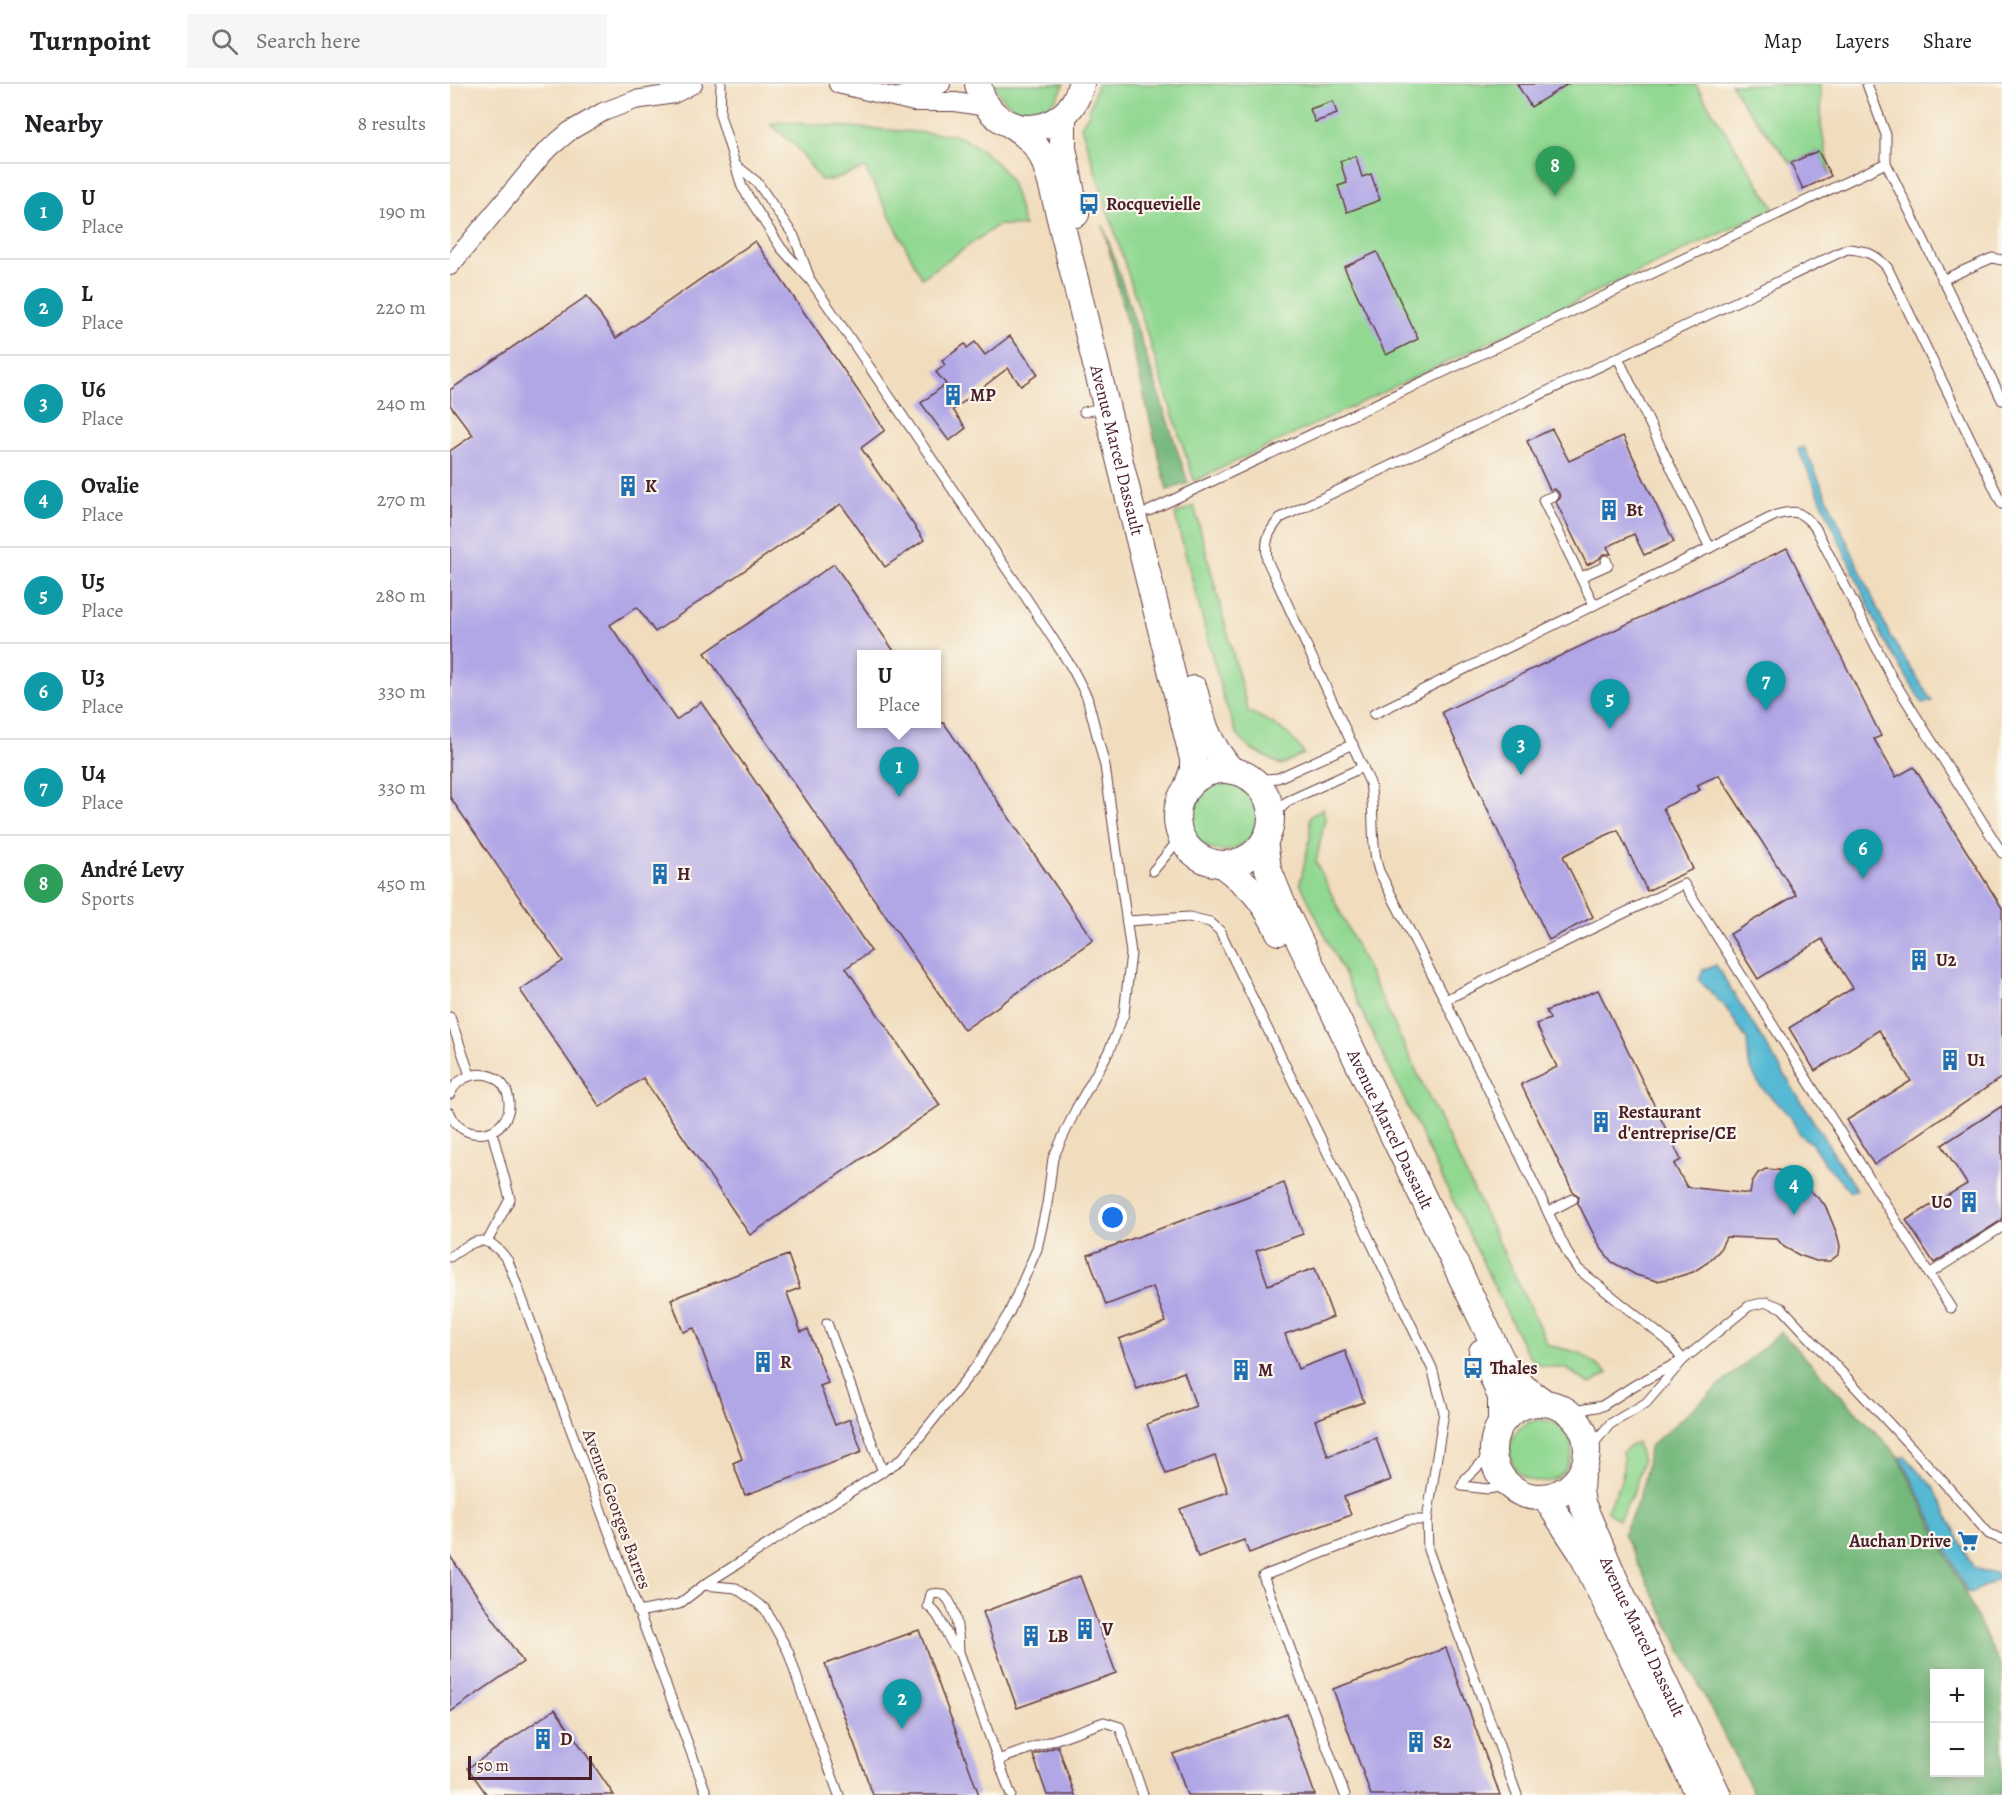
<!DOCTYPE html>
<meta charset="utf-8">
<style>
:root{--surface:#fff;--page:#f6f6f6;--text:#202124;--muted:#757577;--line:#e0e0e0;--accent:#0b8043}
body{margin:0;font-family:Alegreya,serif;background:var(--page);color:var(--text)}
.controls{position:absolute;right:18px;bottom:18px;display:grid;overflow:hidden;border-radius:0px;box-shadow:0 3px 15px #0003}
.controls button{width:54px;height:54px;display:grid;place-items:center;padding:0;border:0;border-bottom:2px solid var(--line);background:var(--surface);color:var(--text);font:30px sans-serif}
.scale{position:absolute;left:18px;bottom:15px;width:124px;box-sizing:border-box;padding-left:6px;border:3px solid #4a1f2b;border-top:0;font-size:16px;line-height:21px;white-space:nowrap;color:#4a1f2b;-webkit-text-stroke:4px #fbf7ec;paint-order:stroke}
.you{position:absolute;left:663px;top:1134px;width:21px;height:21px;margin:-15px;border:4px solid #fff;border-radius:50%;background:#1a73e8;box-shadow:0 0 0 9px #1a73e833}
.badge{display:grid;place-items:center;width:39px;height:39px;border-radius:50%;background:var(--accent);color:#fff;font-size:20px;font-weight:700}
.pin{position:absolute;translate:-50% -50px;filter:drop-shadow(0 2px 3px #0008)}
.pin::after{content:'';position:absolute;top:32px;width:21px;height:18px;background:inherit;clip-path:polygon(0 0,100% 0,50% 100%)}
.popup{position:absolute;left:407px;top:566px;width:84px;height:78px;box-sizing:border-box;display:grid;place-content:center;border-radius:0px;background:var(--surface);filter:drop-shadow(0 2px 4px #0005);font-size:20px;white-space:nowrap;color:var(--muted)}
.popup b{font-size:22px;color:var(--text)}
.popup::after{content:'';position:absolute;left:50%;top:100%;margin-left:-12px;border:12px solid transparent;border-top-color:var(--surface)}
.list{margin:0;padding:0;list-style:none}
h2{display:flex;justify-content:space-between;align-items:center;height:78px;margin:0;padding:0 24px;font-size:26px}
h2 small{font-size:20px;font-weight:400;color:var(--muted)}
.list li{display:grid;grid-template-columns:39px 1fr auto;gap:18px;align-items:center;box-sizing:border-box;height:96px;padding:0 24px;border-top:2px solid var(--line)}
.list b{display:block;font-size:22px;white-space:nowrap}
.list p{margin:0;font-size:20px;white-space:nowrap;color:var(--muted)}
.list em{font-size:20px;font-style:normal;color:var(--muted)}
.icon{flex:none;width:33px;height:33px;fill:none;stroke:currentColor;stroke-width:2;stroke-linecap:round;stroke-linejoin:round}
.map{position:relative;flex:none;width:1552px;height:1711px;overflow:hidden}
header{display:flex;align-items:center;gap:36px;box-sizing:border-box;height:84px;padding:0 30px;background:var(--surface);border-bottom:2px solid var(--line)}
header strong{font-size:28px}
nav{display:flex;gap:33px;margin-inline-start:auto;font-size:21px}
.search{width:420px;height:54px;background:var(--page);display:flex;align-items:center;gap:15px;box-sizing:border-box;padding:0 21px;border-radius:0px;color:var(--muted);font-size:22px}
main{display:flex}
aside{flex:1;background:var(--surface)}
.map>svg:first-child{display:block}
.green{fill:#91d891;stroke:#6e7c5e;stroke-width:1.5}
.forest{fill:#74b87b;stroke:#5f6c53;stroke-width:1.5;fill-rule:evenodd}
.water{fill:#56bad4;stroke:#506c80;stroke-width:1.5}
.building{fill:#b1a7e6}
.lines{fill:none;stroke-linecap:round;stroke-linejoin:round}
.lane-casing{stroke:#633c41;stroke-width:11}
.street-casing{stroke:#633c41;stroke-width:20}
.secondary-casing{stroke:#633c41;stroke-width:28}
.lane{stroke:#fff;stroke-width:9}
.street{stroke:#fff;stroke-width:18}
.secondary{stroke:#fff;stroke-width:26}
.labels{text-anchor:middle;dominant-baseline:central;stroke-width:4.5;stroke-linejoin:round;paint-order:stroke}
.poi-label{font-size:18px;font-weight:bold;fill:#4a1f2b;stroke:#fbf7ec;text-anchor:start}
.street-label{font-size:18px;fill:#4a1f2b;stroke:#fbf7ec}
</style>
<header>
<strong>Turnpoint</strong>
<div class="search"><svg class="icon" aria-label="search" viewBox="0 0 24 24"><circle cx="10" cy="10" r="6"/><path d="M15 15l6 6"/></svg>Search here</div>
<nav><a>Map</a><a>Layers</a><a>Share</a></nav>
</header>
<main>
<aside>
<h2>Nearby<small>8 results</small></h2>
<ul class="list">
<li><span class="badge" style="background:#0f9aa8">1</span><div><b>U</b><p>Place</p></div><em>190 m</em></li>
<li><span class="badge" style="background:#0f9aa8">2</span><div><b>L</b><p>Place</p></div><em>220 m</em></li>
<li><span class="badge" style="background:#0f9aa8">3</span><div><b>U6</b><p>Place</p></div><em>240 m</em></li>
<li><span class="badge" style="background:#0f9aa8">4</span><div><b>Ovalie</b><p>Place</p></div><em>270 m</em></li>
<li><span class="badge" style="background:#0f9aa8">5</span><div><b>U5</b><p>Place</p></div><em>280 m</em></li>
<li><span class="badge" style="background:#0f9aa8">6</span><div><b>U3</b><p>Place</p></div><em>330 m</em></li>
<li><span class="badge" style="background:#0f9aa8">7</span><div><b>U4</b><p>Place</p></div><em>330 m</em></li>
<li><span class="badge" style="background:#2e9e5b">8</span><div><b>André Levy</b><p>Sports</p></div><em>450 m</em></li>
</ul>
</aside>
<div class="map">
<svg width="1552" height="1711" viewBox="0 0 1552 1711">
<rect width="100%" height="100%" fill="#fbf7ec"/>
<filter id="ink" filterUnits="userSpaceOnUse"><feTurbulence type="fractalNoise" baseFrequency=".0167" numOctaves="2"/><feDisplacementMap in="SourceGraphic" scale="12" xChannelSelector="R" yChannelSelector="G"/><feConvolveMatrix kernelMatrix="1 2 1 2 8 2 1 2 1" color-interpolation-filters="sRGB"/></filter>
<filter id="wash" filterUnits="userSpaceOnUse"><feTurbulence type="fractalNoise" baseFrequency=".008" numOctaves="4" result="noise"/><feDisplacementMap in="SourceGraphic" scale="24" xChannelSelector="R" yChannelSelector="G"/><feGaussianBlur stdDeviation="1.35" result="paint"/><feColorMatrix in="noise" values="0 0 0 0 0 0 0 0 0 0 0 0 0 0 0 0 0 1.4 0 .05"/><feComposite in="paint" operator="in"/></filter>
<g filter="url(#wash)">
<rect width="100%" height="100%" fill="#f1ddbe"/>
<g class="green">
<path d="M 544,0 L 614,0 C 601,38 559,35 544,0 Z"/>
<polygon points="647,0 1245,0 1324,124 744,397 631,42 638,31"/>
<polygon points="1281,0 1371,0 1371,42 1381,92 1368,67 1341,79 1295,22"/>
<path d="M 332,38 L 505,51 C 526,60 553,79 562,101 C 567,114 570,128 574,142 L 548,141 L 472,194 L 415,84 L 381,96 L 371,96 L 346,62 L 320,40 Z"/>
<path d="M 744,422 L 798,627 C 823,640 839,645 854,670 L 831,681 L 801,665 L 787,651 L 774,616 L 725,431 Z"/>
<circle cx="773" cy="733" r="34"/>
<polygon points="873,724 875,735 866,778 1098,1261 1130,1269 1158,1289 1140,1300 1117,1285 1093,1282 1082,1276 1073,1262 850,799 860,754 860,733"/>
<circle cx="1091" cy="1367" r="31"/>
<path d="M 1187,1358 L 1192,1378 L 1185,1405 L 1169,1436 L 1156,1427 C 1168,1405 1177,1393 1172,1368 Z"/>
</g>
<g class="forest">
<polygon points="653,141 738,399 717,406"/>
<path d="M 1331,1248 L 1449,1373 L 1552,1585 L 1552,1711 L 1304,1711 L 1173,1450 C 1188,1422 1197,1395 1199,1363 ZM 1484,1590 L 1530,1590 L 1530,1688 L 1484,1688 Z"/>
</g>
<g class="water">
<polygon points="1354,363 1440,552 1482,617 1473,620 1434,556 1348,365"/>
<polygon points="1266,881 1407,1107 1400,1108 1374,1078 1362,1060 1350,1051 1340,1032 1310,1002 1299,981 1297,956 1276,924 1249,896 1253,886"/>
<polygon points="1455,1372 1484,1404 1523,1483 1534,1488 1546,1488 1548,1495 1522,1509 1517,1508 1451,1373"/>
</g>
<g id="blocks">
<g class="building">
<polygon points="1067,0 1118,0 1081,23"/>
<polygon points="883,17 887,30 865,38 860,25"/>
<polygon points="1368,67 1381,92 1353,105 1341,79"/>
<polygon points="906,72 912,93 921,90 930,116 897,128 888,102 897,99 890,77"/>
<polygon points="305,157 435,346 411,364 474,456 435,483 391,420 205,548 187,523 160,541 226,636 251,618 421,867 396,884 490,1021 300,1151 193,994 150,1023 70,906 113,877 0,713 0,367 23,351 0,321 0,306 137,212 166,254"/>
<polygon points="927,168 968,255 936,271 894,183"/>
<polygon points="560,252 588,290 571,302 558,284 503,326 516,344 499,357 471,319 496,300 486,288 495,281 492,277 515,260 517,264 525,258 535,271"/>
<polygon points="1102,345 1119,377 1173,352 1224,458 1194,471 1184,450 1157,463 1161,470 1153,470 1149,475 1137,481 1106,418 1110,414 1109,409 1105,405 1100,406 1077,357"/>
<polygon points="1337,464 1431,652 1424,655 1446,693 1464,683 1552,824 1552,993 1424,1081 1397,1036 1461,997 1429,946 1365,987 1339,944 1403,904 1372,855 1308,895 1280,850 1346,811 1269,691 1247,701 1250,706 1213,724 1243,785 1197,807 1168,746 1150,754 1113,772 1143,833 1099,856 992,628"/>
<polygon points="384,480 446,570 411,570 411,639 494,639 643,856 514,946 255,569"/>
<polygon points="1148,906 1231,1076 1224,1080 1237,1103 1300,1110 1302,1098 1308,1089 1316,1085 1328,1086 1341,1092 1364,1110 1375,1121 1387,1150 1390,1162 1389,1170 1380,1177 1366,1177 1349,1171 1334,1163 1327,1155 1276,1153 1269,1167 1257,1179 1243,1188 1227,1193 1207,1197 1186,1191 1162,1178 1150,1163 1128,1119 1129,1112 1123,1108 1071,1000 1107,983 1086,940 1100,935 1096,927"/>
<polygon points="1552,1022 1552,1136 1484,1179 1456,1136 1517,1100 1492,1061"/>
<polygon points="834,1099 853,1150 806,1167 818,1201 865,1184 883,1233 835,1250 848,1285 895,1267 914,1318 865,1336 878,1372 926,1354 941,1396 894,1413 901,1431 799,1469 794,1456 748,1473 730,1425 778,1408 765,1372 716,1390 697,1340 746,1322 734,1288 687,1305 669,1255 716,1238 703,1203 656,1221 638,1171"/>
<polygon points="338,1171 350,1204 337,1209 351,1248 358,1245 378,1299 370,1302 385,1341 400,1335 412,1368 295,1411 283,1379 292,1375 244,1244 233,1248 221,1215"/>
<polygon points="0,1472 73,1578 0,1628"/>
<polygon points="630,1492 666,1589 567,1624 533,1528"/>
<polygon points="469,1546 529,1711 423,1711 375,1580"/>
<polygon points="996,1564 1050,1711 921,1711 883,1605"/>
<polygon points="105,1625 164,1711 37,1711 18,1684"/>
<polygon points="837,1630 865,1711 737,1711 723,1670"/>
<polygon points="608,1662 625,1711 597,1711 583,1671"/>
</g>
</g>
</g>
<g filter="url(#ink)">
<use href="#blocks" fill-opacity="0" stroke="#633c41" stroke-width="1.5"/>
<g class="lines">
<defs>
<g id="lane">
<polyline points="1436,79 1552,316"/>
<polyline points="287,82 307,98 344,152 359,192"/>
<polyline points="1492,196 1542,174 1552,176"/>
<polyline points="1168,274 1260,464"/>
<polyline points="634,328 655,323"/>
<polyline points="1103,412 1093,416 1144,521"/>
<path d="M 1552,420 L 1437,183 C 1425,170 1415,166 1397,165 L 830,434 C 817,450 815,456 817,476 L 920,699 C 925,728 920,758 929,787 L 995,916 L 1119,1172 L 1128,1185 L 1218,1257 L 1233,1276 L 1299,1222 L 1317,1218 L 1332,1224 L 1489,1393 L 1539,1450 L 1552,1455"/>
<polyline points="699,427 1436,79 1436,51 1417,0"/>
<polyline points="1131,493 1158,481 1156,476"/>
<path d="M 924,630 L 1326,431 C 1347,425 1351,428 1365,443 L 1442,594 L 1552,769"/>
<polyline points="803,696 828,694 903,660"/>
<polyline points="821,734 838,717 913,683"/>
<polyline points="703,787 731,753"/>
<polyline points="677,837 739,833 760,838 770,847 982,1284 994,1328 977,1436 978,1466 1067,1711"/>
<polyline points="995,916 1234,800 1501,1224"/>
<polyline points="0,933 20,991"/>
<path d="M 0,1010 C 13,981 57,984 59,1018 C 61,1053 12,1062 0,1029"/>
<polyline points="1098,1128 1123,1115"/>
<polyline points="37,1158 60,1115 42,1048"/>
<path d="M 0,1173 C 26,1155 36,1147 58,1177 L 257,1711"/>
<polyline points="1479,1190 1552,1143"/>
<polyline points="377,1239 433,1388"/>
<polyline points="1119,1328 1152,1322 1185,1301 1233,1276 1196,1319 1160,1340 1138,1366"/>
<polyline points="1043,1368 1016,1394 1012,1402 1038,1405 1058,1401"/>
<polyline points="254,1501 286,1504 315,1525 338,1567 358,1627 389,1711"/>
<polyline points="188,1528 229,1520 254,1501 452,1375 528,1280 559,1229 587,1165 597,1120 603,1074 626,1025 659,967 674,930 681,869 655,682 637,613 622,584 575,512 361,197 331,164 292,103 270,31 271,0"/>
<path d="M 509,1568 C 494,1554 494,1532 478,1522 L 481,1510 C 485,1509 492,1509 495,1512 C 507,1523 509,1554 509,1568 L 561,1711"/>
<polyline points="548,1676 654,1638 670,1643 693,1711"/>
<polyline points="895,1711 813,1492 958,1436 977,1436"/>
</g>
<g id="street">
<polyline points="388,0 464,18 505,18 537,23"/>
<polyline points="448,14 465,6 491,0"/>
<polyline points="0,182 95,68 120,47 153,28 185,16 224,10 243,0"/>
</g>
<g id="secondary">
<path d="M 528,0 C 540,59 618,58 631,0"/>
<polyline points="613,32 613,64 626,130"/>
<path id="s1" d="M 563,42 C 593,62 595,76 604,110 L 743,675 L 743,686 L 737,703"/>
<path d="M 744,605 C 753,641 757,658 782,687"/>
<circle cx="774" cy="733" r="47"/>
<path id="s2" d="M 814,757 L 818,785 L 836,829 L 1052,1277 L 1073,1303 L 1094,1318"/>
<path d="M 771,780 C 801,803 812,813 829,848"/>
<polyline points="1032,1268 1051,1313 1051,1338"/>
<circle cx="1090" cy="1366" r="47"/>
<path id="s3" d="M 1131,1390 L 1130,1407 L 1132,1419 L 1165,1496 L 1268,1711"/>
<polyline points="1095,1413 1131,1468 1249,1711"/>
</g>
</defs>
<use href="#lane" class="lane-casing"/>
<use href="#street" class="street-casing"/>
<use href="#secondary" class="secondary-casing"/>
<use href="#lane" class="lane"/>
<use href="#street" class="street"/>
<use href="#secondary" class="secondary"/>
</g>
</g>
<defs>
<symbol id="bus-bare" viewBox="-9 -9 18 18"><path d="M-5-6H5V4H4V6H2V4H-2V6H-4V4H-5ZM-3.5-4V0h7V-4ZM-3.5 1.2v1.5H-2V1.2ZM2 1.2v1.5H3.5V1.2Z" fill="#1f6fb2" stroke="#fbf7ec" stroke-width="2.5" paint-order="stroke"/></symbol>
<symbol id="building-bare" viewBox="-9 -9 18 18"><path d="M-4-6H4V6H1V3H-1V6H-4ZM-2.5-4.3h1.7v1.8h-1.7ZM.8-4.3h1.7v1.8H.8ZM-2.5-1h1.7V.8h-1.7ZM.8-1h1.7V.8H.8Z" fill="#1f6fb2" stroke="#fbf7ec" stroke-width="2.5" paint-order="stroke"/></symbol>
<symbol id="supermarket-bare" viewBox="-9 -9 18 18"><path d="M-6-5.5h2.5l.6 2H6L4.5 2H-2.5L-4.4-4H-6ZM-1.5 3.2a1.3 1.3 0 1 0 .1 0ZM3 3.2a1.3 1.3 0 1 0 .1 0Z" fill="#1f6fb2" stroke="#fbf7ec" stroke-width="2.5" paint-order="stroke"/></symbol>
</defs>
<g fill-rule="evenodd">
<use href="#bus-bare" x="624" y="105" width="30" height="30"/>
<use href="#building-bare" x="488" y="296" width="30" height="30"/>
<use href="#building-bare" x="163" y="387" width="30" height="30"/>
<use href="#building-bare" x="1144" y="411" width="30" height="30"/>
<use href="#building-bare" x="195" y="775" width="30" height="30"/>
<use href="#building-bare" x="1454" y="861" width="30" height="30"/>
<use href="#building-bare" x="1485" y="961" width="30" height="30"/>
<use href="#building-bare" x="1136" y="1023" width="30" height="30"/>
<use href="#building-bare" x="1504" y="1103" width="30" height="30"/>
<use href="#building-bare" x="298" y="1263" width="30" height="30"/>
<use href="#bus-bare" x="1008" y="1269" width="30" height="30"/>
<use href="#building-bare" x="776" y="1271" width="30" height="30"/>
<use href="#supermarket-bare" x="1503" y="1442" width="30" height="30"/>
<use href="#building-bare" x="620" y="1530" width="30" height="30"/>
<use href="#building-bare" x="566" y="1537" width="30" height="30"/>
<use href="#building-bare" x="78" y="1640" width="30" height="30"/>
<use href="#building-bare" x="951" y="1643" width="30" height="30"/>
</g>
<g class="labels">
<g class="poi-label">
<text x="656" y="120">Rocquevielle</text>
<text x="520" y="311">MP</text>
<text x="195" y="402">K</text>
<text x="1176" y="426">Bt</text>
<text x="227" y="790">H</text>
<text x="1486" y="876">U2</text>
<text x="1517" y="976">U1</text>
<text x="1168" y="1028">Restaurant<tspan x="1168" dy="21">d'entreprise/CE</tspan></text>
<text x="1502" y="1118" text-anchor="end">U0</text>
<text x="330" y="1278">R</text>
<text x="1040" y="1284">Thales</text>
<text x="808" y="1286">M</text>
<text x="1501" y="1457" text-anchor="end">Auchan Drive</text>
<text x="652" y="1545">V</text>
<text x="598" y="1552">LB</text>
<text x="110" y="1655">D</text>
<text x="983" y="1658">S2</text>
</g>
<g class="street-label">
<text stroke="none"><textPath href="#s1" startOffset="346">Avenue Marcel Dassault</textPath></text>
<text stroke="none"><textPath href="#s2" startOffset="316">Avenue Marcel Dassault</textPath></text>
<text transform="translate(167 1425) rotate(70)">Avenue Georges Barres</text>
<text stroke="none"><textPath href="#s3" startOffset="176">Avenue Marcel Dassault</textPath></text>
</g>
</g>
</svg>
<div class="controls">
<button>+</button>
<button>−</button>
</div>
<div class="scale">50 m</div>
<div class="you"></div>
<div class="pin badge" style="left:449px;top:713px;background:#0f9aa8">1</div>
<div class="popup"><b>U</b>Place</div>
<div class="pin badge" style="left:452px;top:1645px;background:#0f9aa8">2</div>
<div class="pin badge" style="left:1071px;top:691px;background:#0f9aa8">3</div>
<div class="pin badge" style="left:1344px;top:1131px;background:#0f9aa8">4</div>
<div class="pin badge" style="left:1160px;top:645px;background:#0f9aa8">5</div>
<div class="pin badge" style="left:1413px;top:795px;background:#0f9aa8">6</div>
<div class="pin badge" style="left:1316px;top:627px;background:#0f9aa8">7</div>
<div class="pin badge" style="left:1105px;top:112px;background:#2e9e5b">8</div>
</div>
</main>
